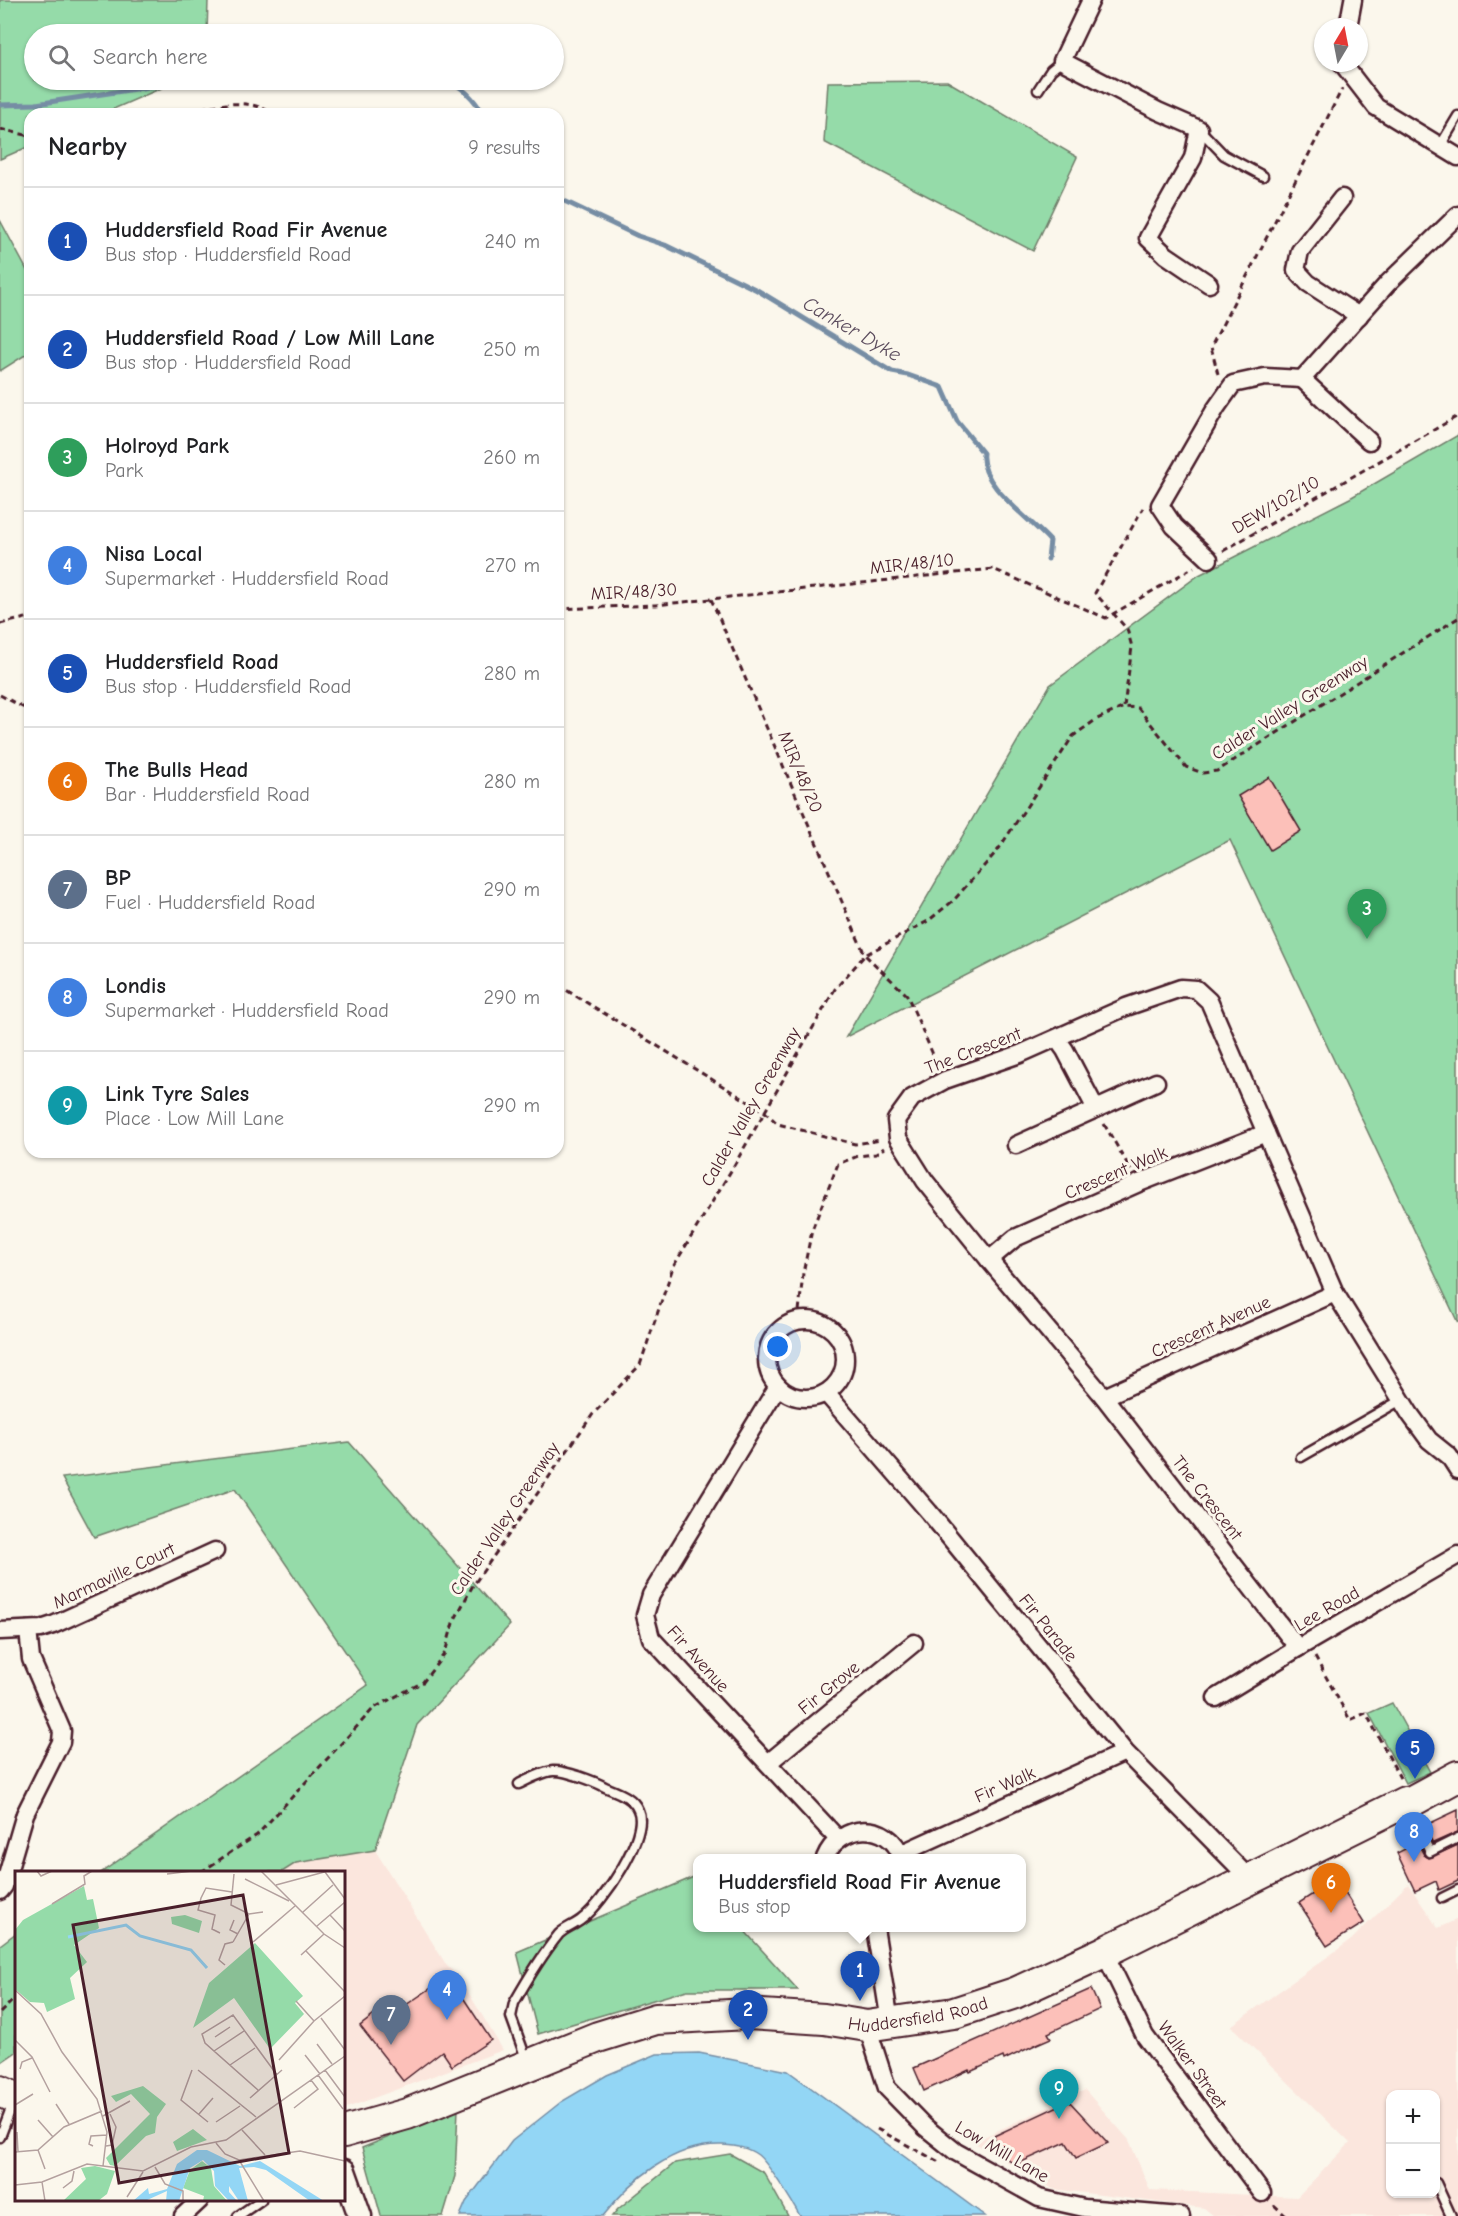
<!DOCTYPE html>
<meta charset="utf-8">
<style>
:root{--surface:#fff;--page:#f2f2f2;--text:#202124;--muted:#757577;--line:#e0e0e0;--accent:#4a1f2b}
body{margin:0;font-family:"Comic Neue",sans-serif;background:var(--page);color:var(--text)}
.controls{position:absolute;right:18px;bottom:18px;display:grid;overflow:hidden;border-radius:12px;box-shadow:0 2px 4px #0004}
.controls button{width:54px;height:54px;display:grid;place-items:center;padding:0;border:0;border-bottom:2px solid var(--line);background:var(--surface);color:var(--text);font:30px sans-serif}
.compass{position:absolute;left:1314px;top:18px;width:54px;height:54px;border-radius:50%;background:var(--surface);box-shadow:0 2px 4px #0004;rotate:10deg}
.you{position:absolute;left:778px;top:1347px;width:21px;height:21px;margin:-15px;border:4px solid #fff;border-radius:50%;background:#1a73e8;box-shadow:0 0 0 9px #1a73e833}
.badge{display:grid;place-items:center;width:39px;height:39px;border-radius:50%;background:var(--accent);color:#fff;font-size:20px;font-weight:700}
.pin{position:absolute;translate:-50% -50px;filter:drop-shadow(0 2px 3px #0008)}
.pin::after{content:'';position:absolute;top:32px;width:21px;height:18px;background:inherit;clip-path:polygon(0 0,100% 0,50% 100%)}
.popup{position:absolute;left:693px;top:1854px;width:333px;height:78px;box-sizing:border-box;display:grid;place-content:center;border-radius:12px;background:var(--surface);filter:drop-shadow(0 2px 4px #0005);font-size:20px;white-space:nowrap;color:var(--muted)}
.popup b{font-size:22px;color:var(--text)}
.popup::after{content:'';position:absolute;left:50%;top:100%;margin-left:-12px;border:12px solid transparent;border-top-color:var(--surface)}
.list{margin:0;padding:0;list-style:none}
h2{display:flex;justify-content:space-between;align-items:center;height:78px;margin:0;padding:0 24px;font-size:26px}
h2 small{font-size:20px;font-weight:400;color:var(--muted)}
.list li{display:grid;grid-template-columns:39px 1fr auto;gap:18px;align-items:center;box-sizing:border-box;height:108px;padding:0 24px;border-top:2px solid var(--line)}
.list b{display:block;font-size:22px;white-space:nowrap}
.list p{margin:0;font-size:20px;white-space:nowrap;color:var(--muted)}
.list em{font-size:20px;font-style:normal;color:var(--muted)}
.icon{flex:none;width:33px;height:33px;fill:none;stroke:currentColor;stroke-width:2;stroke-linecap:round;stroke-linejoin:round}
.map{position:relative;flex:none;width:1458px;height:2216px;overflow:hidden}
.search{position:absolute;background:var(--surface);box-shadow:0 2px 4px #0004;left:24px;top:24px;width:540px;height:66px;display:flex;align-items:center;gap:15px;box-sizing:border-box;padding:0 21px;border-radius:33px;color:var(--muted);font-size:22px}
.panel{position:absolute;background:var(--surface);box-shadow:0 2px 4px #0004;left:24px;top:108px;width:540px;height:1050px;border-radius:18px}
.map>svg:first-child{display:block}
.built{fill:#fbe6dd;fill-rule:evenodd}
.green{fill:#95dba9;stroke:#707d6a;stroke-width:1.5}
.water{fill:#93d6f5;stroke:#768da4;stroke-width:1.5}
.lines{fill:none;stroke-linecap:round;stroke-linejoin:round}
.stream{stroke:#768da4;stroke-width:5}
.building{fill:#fcc0b9;stroke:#4a1f2b;stroke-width:1.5}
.lane-casing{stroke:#4a1f2b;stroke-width:13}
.street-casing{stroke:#4a1f2b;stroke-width:21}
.secondary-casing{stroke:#4a1f2b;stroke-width:27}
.highway-casing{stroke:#4a1f2b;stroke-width:34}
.path{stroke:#4a1f2b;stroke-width:3;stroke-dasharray:6 4.5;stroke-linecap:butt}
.lane{stroke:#fbf7ec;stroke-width:8}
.street{stroke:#fbf7ec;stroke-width:16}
.secondary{stroke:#fbf7ec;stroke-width:22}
.highway{stroke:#fbf7ec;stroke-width:30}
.labels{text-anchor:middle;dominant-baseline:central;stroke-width:6;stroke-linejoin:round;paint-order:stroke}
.street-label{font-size:18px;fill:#4a1f2b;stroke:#fbf7ec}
.water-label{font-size:20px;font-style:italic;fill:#5c4d5e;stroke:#fbf7ec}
.inset-river{fill:none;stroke:#93d6f5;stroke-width:3}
.inset-road{fill:none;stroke:#b4a19f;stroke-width:1.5}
.view{fill:#4a1f2b;fill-opacity:0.15;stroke:#4a1f2b;stroke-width:3}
.inset-edge{fill:none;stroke:#4a1f2b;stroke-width:3}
</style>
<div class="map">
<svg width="1458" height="2216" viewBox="0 0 1458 2216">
<rect width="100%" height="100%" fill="#fbf7ec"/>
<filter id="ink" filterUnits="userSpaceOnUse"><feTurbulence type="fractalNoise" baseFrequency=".0167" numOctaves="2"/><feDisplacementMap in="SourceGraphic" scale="12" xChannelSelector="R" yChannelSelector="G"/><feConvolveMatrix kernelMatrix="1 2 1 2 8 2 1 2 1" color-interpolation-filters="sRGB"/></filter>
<g filter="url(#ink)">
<g class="built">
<polygon points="375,1850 447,1966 459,1977 503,2050 344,2109 344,1872 282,1872 296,1863"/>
<path d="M 1408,1884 L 1438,1928 L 1458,1919 L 1458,2216 L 1214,2216 L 1204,2208 L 1053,2189 L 973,2142 L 1085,2090 L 1129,2140 L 1150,2190 L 1297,2197 L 1350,2143 L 1231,2026 L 1351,1940 ZM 1390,2094 L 1436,2094 L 1436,2194 L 1390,2194 Z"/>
</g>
<g class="green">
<polygon points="0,0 208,0 207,34 34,34 34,80 180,80 102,114 30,114 30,146 0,159"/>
<polygon points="947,81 1077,157 1033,251 824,142 828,82"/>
<polygon points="0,220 30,276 30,352 0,371"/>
<polygon points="1458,435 1458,1323 1230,840 846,1037 1050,685 1199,575 1350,498"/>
<polygon points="349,1442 510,1625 417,1725 375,1850 296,1863 282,1872 102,1872 368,1685 235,1489 94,1537 62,1478"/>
<polygon points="1392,1703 1430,1772 1406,1783 1369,1713"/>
<polygon points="696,1876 698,1878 698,1928 742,1928 798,1990 687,1990 538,2034 517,1952"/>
<polygon points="16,1933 16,2052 0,2063 0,1945"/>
<polygon points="458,2109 455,2176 443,2216 381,2216 362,2148"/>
<polygon points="730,2154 764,2173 788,2216 612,2216 618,2209 675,2163"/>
</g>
<path class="water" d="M 699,2053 L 788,2071 L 985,2216 L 800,2216 C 793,2203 768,2163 758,2155 C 747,2147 736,2146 723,2145 C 674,2143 631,2180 603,2216 L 460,2216 L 466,2202 L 512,2141 L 561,2102 L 607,2075 L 657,2054 Z"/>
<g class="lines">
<g class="stream">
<path d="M 447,80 C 463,87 474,98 483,114"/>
<polyline points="0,105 36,104 195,80"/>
<path d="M 558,198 L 638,236 L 665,245 L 757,290 L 892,372 L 908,375 L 942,387 L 957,421 L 983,453 C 979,486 1030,518 1050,541 L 1048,559"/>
</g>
</g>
<g class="building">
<polygon points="1269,777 1301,831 1270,850 1238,796"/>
<polygon points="1458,1810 1458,1832 1433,1843 1424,1826"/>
<polygon points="1412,1832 1424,1855 1429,1858 1458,1845 1458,1881 1439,1890 1436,1881 1415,1891 1397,1853 1417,1843"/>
<polygon points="1336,1879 1364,1923 1327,1946 1299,1903"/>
<polygon points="449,1976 491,2040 452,2066 442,2051 403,2081 360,2026 382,2009 388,2017"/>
<polygon points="1091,1989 1100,2009 1048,2033 1051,2038 1037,2044 1004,2060 1003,2057 970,2072 969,2070 924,2091 914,2068"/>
<polygon points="1069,2101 1108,2143 1076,2158 1066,2142 1015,2165 1001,2154 994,2136"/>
</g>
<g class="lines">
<defs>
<g id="lane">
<polyline points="1038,90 1051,70 1062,61"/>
<polyline points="1200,130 1224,155 1263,176"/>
<polyline points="1440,146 1458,116"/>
<polyline points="1301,1457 1401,1400"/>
<path d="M 519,1784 C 529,1779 542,1772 553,1771 C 565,1770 594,1781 605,1787 C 617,1792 633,1797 638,1810 C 650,1835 602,1904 582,1919 C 575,1925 565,1928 559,1934 C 542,1955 527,1980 514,2003 L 511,2017 L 527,2061"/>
<polyline points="1408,1808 1430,1852 1458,1838"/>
<polyline points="1442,1898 1458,1890"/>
<polyline points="0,2137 13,2103"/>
<polyline points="1436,2183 1451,2216"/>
<polyline points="238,2216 261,2200"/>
</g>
<g id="street">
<polyline points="1091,0 1062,61 1158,111 1199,129 1193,158 1148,238 1166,255 1209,284"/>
<polyline points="1348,27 1353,0"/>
<polyline points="1342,63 1376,107 1458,157"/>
<polyline points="1342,198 1300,251 1296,270 1308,283 1359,316"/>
<polyline points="1302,379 1388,283 1458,215"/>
<polyline points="1302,379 1369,441"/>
<polyline points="1209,559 1174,526 1160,505 1216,408 1233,384 1265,377 1302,379"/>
<polyline points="1057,1039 1065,1050 1096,1109"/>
<polyline points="1016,1145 1156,1082"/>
<polyline points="989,1260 1015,1238 1139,1183 1266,1133"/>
<circle cx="806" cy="1359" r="39"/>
<polyline points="778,1386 651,1595 645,1615 651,1638 838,1839"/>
<polyline points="826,1393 929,1512 1125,1752 1250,1879"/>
<polyline points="1104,1397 1335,1293"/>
<polyline points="0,1631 41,1629 53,1625 215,1551"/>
<polyline points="1298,1648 1104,1397 989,1260 925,1181 898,1138 896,1120 912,1098 945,1080 1020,1054 1126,1007 1181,988 1196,989 1209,1001 1335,1293 1410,1414 1429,1440 1449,1456 1458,1470"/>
<polyline points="1216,1698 1298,1648 1458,1555"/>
<polyline points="768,1763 914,1643"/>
<polyline points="900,1854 1125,1752"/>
<path d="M 825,1858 C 839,1823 889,1819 902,1858"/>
<polyline points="0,1891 4,1886 25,1814 61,1742 62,1731 31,1659 28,1630"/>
<polyline points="875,1928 890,2022"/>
<polyline points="1104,1952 1145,2036 1262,2193"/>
<polyline points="867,2026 887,2088 925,2127 956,2152 1039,2198 1084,2208 1181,2216"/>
<polyline points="183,2216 200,2200"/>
</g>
<polyline id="secondary" points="344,2171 360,2216"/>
<g id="highway">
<polyline points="0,2091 16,2098"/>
<path id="s1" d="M 344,2132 L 407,2114 L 598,2037 L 656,2019 L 748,2014 L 824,2019 L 867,2026 L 954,2013 L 1015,1993 L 1104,1952 L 1405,1802 L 1412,1801 L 1458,1776"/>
</g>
</defs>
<use href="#lane" class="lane-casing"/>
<use href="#street" class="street-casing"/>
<use href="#secondary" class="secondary-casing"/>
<use href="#highway" class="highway-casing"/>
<g class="path">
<path d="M 181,114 L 187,111 C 213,106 250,96 272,114"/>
<polyline points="0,129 30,136"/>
<polyline points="1218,374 1211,347 1342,89"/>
<polyline points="1223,551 1458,416"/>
<polyline points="711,599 865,955 907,995 938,1066"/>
<polyline points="558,609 655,605 993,569 1106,618 1194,567"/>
<polyline points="0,624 30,617"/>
<polyline points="0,695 30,711"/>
<polyline points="1124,707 1132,647 1127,629 1095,593 1143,508"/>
<polyline points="558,985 765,1112 778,1124 855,1144 881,1140"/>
<polyline points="1104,1124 1131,1170"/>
<polyline points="798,1321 803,1273 812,1230 838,1164 858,1156 876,1154 884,1148"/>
<polyline points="1315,1657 1350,1720 1366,1713 1400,1778"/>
<polyline points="201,1872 257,1835 374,1708 423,1682 445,1653 453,1623 472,1587 593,1414 640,1365 673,1267 732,1169 835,989 865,955 928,921 954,900 998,850 1073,736 1097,719 1124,707 1138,708 1186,767 1203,773 1217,771 1458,618"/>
<polyline points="0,2013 16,1997"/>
<polyline points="877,2129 939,2162"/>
<polyline points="1274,2205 1286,2216"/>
</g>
<use href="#lane" class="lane"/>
<use href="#street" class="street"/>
<use href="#secondary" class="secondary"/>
<use href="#highway" class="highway"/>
</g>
</g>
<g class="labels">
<g class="street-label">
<text transform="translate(1276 505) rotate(-30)">DEW/102/10</text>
<text transform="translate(912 564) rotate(-6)">MIR/48/10</text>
<text transform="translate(634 592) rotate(-3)">MIR/48/30</text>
<text transform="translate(1290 708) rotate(-32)">Calder Valley Greenway</text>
<text transform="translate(800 772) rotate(67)">MIR/48/20</text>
<text transform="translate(973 1051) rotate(-21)">The Crescent</text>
<text transform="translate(751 1107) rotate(-60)">Calder Valley Greenway</text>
<text transform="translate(1116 1173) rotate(-23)">Crescent Walk</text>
<text transform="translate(1211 1327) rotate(-24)">Crescent Avenue</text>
<text transform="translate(1207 1498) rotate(52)">The Crescent</text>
<text transform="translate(505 1519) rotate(-56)">Calder Valley Greenway</text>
<text transform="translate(114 1576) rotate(-25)">Marmaville Court</text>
<text transform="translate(1327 1609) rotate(-30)">Lee Road</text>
<text transform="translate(1048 1628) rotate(51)">Fir Parade</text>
<text transform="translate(698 1659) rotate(48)">Fir Avenue</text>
<text transform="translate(829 1688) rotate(-39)">Fir Grove</text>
<text transform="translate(1005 1785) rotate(-24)">Fir Walk</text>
<text stroke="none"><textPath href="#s1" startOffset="596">Huddersfield Road</textPath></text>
<text transform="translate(1192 2065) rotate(54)">Walker Street</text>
<text transform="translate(1002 2152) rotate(30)">Low Mill Lane</text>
</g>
<g class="water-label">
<text transform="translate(852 329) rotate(30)">Canker Dyke</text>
</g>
</g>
<g transform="translate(15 1871)">
<rect width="330" height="330" fill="#fbf7ec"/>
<path d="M 69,15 L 72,29 L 78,28 L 84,57 L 59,74 L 72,91 L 55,107 L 60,128 L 32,141 L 29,132 L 15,131 L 0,118 L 0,59 L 8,49 ZM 170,44 L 187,50 L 184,62 L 157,53 L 156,46 ZM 240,72 L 288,125 L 280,132 L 289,143 L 255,178 L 219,127 L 178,157 L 194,112 ZM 128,215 L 151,233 L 142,246 L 140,262 L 131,265 L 100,295 L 95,294 L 91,287 L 135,243 L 116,223 L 101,231 L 96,225 ZM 178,258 L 192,269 L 162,280 L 158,271 ZM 187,290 L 196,297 L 199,315 L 212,330 L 188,330 L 189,325 L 168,317 L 175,299 ZM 80,295 L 100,300 L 92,323 L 83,330 L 48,330 L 71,308 L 66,297 Z" fill="#95dba9"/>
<path d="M 182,279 L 192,279 L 225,295 L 245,290 L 309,330 L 295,330 L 251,299 L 239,296 L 224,297 L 233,330 L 224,330 L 214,315 L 214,321 L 222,330 L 214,330 L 200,315 L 199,300 L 188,289 L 175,297 L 164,330 L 151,330 L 152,320 L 130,330 L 118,330 L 133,317 L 134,323 L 152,318 L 162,293 Z" fill="#93d6f5"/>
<path class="inset-river" d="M 53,66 L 111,54 L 125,65 L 176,79 L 192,97"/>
<path class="inset-road" d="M 22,0 L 26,5 L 37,0M 246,0 L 309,63 L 330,77M 310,1 L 330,28M 152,3 L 177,0M 219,3 L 216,34 L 234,43 L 248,41M 230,8 L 274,30M 261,14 L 313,0M 37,33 L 70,13 L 69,5 L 77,0M 288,41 L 318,14M 315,44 L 330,60M 219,49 L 215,59 L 223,63M 302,55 L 330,31M 205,62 L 197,58 L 200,44 L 183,39 L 186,27 L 191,17 L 217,21M 218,71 L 234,43M 238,71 L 280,35M 291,80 L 330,121M 286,84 L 309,63M 210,94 L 204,89 L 210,73 L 218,71M 0,119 L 26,143 L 47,181 L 82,228 L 92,261 L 88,295M 281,130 L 299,150M 306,147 L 330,179M 200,166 L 215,156M 0,169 L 17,186 L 35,221M 302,173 L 317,193M 199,180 L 229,160M 290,184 L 305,203M 264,189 L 299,150 L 330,125M 215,194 L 240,177M 5,198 L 7,191 L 17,187M 177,199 L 166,229 L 193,251M 183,199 L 241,246M 310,199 L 330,226M 303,204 L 328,238M 243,219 L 190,172 L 187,163 L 218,144 L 262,204M 235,227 L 267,199M 41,233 L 54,253M 0,234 L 18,223M 279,237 L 303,218 L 296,209M 184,243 L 198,227M 88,245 L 115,230M 23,249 L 38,266M 201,251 L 225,235M 227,259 L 250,284M 2,261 L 3,281M 201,272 L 210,283 L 224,289 L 285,280 L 330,290M 78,275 L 74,273 L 76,265 L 92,264M 91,275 L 97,274 L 101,256 L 95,243M 23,279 L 30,298M 0,281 L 23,279 L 49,256 L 87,240M 224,289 L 249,330M 140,296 L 150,313 L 168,320 L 168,330M 27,311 L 30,330M 0,314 L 27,311 L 72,293 L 128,300 L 176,276 L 211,269 L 330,185M 48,317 L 57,310 L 59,300M 112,326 L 128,301"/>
<path class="view" d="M 228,24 L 274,282 L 104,312 L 58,54 Z"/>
<rect width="330" height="330" class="inset-edge"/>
</g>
</svg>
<div class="controls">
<button>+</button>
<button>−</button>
</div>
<svg class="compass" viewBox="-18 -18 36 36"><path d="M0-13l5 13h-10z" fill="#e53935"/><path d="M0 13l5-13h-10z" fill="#757577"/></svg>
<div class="you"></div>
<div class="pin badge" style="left:860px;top:2001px;background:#1a4fb4">1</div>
<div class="popup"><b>Huddersfield Road Fir Avenue</b>Bus stop</div>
<div class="pin badge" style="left:748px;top:2040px;background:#1a4fb4">2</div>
<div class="pin badge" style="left:1367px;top:939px;background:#2e9e5b">3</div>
<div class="pin badge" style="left:447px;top:2020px;background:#3f7fe0">4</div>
<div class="pin badge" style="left:1415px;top:1779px;background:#1a4fb4">5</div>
<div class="pin badge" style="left:1331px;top:1913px;background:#e8710a">6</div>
<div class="pin badge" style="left:391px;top:2045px;background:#5c6f8a">7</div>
<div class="pin badge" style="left:1414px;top:1862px;background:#3f7fe0">8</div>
<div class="pin badge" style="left:1059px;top:2119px;background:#0f9aa8">9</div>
<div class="search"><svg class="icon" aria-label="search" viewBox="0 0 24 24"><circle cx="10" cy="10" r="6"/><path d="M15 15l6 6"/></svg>Search here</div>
<section class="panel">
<h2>Nearby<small>9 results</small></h2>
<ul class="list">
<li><span class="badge" style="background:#1a4fb4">1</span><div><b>Huddersfield Road Fir Avenue</b><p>Bus stop · Huddersfield Road</p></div><em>240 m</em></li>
<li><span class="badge" style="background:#1a4fb4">2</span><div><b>Huddersfield Road / Low Mill Lane</b><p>Bus stop · Huddersfield Road</p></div><em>250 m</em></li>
<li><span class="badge" style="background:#2e9e5b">3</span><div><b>Holroyd Park</b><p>Park</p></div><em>260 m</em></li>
<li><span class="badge" style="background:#3f7fe0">4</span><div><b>Nisa Local</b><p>Supermarket · Huddersfield Road</p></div><em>270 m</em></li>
<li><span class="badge" style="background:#1a4fb4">5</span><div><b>Huddersfield Road</b><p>Bus stop · Huddersfield Road</p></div><em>280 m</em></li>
<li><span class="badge" style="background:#e8710a">6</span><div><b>The Bulls Head</b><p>Bar · Huddersfield Road</p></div><em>280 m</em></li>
<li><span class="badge" style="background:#5c6f8a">7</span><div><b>BP</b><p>Fuel · Huddersfield Road</p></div><em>290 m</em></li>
<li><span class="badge" style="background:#3f7fe0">8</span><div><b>Londis</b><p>Supermarket · Huddersfield Road</p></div><em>290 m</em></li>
<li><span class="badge" style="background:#0f9aa8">9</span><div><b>Link Tyre Sales</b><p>Place · Low Mill Lane</p></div><em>290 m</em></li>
</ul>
</section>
</div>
